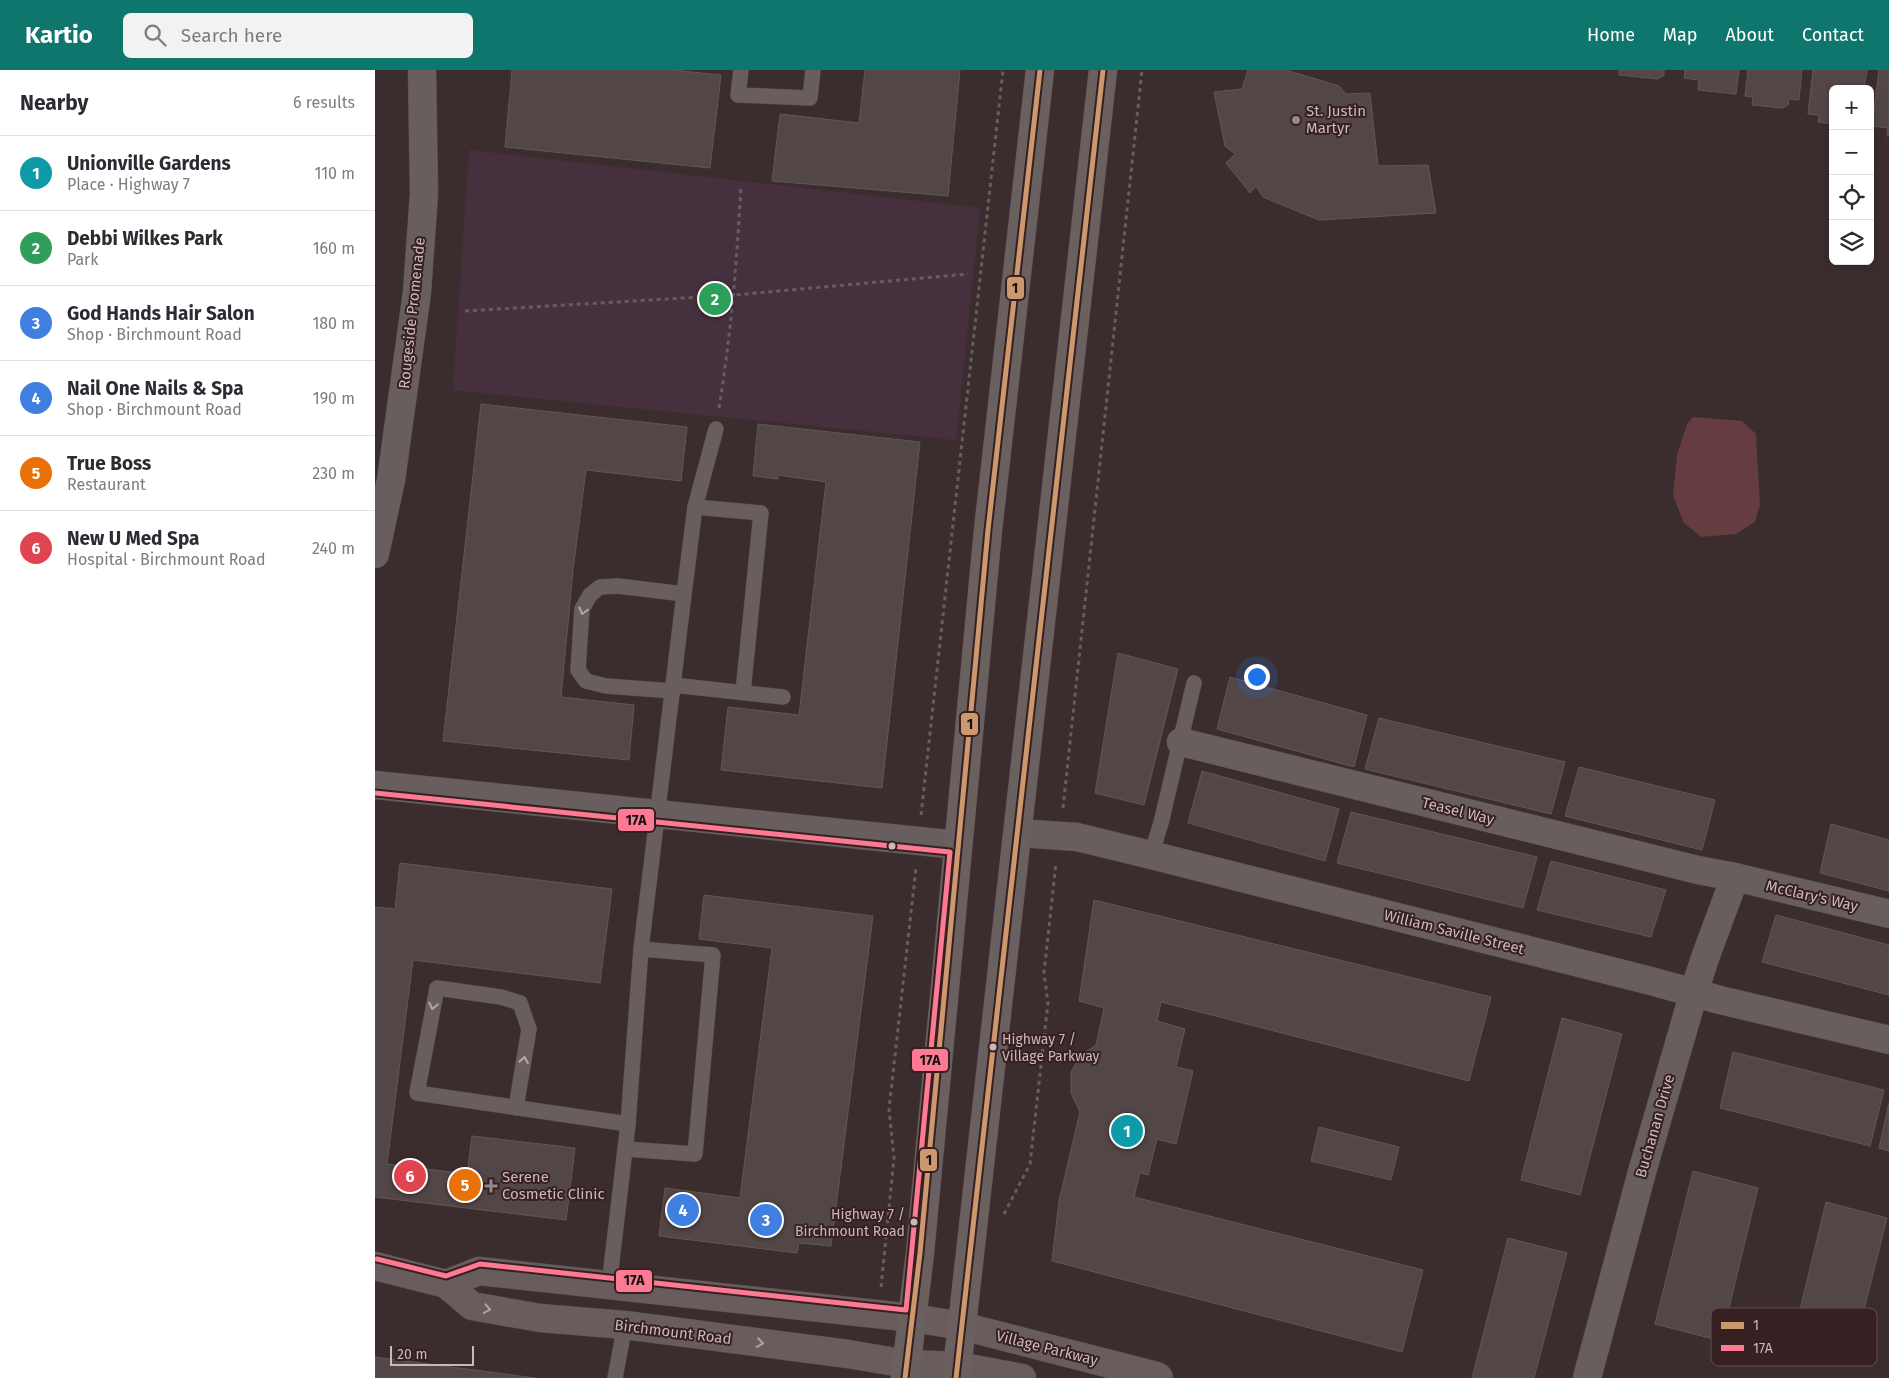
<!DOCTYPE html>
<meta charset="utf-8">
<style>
:root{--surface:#fff;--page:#f2f2f3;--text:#2b2b33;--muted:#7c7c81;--line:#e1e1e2;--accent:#0f766e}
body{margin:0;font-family:"Fira Sans",sans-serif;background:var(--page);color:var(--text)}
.controls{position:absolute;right:15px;top:15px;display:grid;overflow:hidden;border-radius:8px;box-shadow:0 2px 8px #0003}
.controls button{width:45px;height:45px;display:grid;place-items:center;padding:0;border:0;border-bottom:1px solid var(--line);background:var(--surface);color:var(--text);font:25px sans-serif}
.scale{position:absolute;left:15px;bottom:12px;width:84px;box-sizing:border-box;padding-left:5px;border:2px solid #cbb9b9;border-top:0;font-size:14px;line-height:18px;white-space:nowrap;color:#cbb9b9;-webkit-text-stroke:4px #362022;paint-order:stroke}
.you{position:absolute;left:881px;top:606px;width:18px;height:18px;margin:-12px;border:4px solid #fff;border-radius:50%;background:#1a73e8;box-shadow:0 0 0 8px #1a73e833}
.badge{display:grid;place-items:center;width:32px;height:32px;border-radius:50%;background:var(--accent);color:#fff;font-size:16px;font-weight:700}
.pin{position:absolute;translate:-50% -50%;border:2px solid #fff;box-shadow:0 1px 5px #0006}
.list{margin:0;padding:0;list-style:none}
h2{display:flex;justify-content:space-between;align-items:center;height:65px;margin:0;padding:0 20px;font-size:21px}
h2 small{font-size:16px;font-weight:400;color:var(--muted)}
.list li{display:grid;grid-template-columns:32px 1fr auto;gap:15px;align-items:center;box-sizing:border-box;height:75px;padding:0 20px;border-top:1px solid var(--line)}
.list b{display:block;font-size:19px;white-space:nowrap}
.list p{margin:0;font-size:16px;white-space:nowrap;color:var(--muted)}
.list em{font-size:16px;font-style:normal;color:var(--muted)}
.icon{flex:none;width:28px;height:28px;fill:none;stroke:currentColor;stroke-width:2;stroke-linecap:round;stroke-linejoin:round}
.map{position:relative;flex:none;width:1514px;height:1308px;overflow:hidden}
header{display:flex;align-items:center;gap:30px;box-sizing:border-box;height:70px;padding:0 25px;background:var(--accent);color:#fff}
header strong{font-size:24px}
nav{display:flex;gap:28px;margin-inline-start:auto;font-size:18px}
.search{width:350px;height:45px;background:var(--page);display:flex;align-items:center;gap:12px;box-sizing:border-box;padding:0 18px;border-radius:8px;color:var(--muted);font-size:19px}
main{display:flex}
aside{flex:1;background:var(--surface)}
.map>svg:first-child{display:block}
.green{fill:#47303e}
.water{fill:#653c3f}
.building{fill:#524647;stroke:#635656}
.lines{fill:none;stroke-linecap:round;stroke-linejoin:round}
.lane-casing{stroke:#54494a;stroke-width:16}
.street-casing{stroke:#54494a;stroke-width:29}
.secondary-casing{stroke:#584b4c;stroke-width:29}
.primary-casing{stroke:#584b4c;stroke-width:29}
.path{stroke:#675c5e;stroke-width:3;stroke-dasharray:4 4;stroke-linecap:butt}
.lane{stroke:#695e5e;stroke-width:15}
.street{stroke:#695e5e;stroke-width:28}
.secondary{stroke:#685c5d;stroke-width:28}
.primary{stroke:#6b6060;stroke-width:28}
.bus-1-casing{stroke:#362022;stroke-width:9}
.bus-2-casing{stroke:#362022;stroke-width:9}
.bus-1{stroke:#cd976f;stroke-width:5}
.bus-2{stroke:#fe7a93;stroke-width:5}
.oneway{stroke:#b7a7a7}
.oneway2{stroke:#b2a2a2}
.poi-dot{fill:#988;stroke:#362022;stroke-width:2}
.bus-dot{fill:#cbb9b9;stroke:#362022;stroke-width:2}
.labels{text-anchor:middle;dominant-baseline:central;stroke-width:4;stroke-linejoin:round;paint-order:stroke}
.bus-label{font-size:14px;fill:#cbb9b9;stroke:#362022;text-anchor:start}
.poi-label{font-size:15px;fill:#cbb9b9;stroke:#362022;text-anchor:start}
.street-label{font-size:15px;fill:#cbb9b9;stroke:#362022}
.key{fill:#362022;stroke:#634e4f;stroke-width:1}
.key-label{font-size:14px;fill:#cbb9b9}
.line-badge{stroke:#362022;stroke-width:2}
.pale-badge-label{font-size:14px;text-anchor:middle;font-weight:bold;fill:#111}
</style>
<header>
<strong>Kartio</strong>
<div class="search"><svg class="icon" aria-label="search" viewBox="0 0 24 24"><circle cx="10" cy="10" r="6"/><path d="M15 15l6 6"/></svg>Search here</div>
<nav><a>Home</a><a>Map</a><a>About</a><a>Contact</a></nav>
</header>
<main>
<aside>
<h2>Nearby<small>6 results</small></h2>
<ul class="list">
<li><span class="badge" style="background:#0f9aa8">1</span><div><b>Unionville Gardens</b><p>Place · Highway 7</p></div><em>110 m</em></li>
<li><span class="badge" style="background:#2e9e5b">2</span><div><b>Debbi Wilkes Park</b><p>Park</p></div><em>160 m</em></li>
<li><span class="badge" style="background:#3f7fe0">3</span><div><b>God Hands Hair Salon</b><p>Shop · Birchmount Road</p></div><em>180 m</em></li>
<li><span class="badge" style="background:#3f7fe0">4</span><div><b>Nail One Nails &amp; Spa</b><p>Shop · Birchmount Road</p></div><em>190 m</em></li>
<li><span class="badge" style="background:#e8710a">5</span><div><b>True Boss</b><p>Restaurant</p></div><em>230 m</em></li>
<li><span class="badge" style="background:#e0444e">6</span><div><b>New U Med Spa</b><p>Hospital · Birchmount Road</p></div><em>240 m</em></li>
</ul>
</aside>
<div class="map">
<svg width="1514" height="1308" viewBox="0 0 1514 1308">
<rect width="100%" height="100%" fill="#3b2d2e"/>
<polygon class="green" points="94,80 605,138 581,370 78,320"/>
<polygon class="water" points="1318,347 1367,351 1381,364 1385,435 1380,452 1361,464 1326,467 1309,453 1298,426 1302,385 1312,354"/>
<g class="building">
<polygon points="137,0 298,0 346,5 335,98 130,77"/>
<polygon points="490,0 585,0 573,126 397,111 405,44 484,53"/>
<polygon points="873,0 911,0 964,16 971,24 995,23 1003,96 1053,95 1061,143 944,150 888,127 881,116 875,123 851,93 860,84 850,76 839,22 867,19"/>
<polygon points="1244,0 1289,0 1289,5 1283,9 1244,5"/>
<polygon points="1310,0 1364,0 1361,24 1323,20 1324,10 1309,8"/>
<polygon points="1373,0 1427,0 1424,30 1414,29 1413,35 1408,38 1377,35 1378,27 1370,26"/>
<polygon points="1438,0 1492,0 1489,19 1458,19 1458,54 1443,52 1444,45 1433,44"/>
<polygon points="1504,0 1514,0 1514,66 1512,66 1513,58 1497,56"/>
<polygon points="106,334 312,357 306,411 211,400 198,500 186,627 259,635 254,690 68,671"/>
<polygon points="383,354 545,372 507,718 346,700 353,637 424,645 451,412 403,405 403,409 378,406"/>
<polygon points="743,583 803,599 769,735 720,723"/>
<polygon points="855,607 992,645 979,697 842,659"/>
<polygon points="1004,648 1190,692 1176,744 990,699"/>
<polygon points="1204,697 1340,730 1327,780 1190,746"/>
<polygon points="827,701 964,739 950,791 813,753"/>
<polygon points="976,742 1162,787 1148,838 962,793"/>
<polygon points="1456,754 1514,770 1514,821 1445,803"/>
<polygon points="1176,791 1291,820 1276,867 1162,840"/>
<polygon points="25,793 237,819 225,913 38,890 12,1094 92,1104 97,1066 200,1078 191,1150 0,1127 0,837 20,839"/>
<polygon points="329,825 498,846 456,1176 424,1173 422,1183 284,1166 290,1118 365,1128 397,878 324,869"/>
<polygon points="719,830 1116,927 1094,1011 786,932 782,951 810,959 801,997 818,1001 801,1074 782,1069 773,1105 765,1103 759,1127 1048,1200 1027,1282 677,1191 684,1131 705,1042 696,1023 696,1002 706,985 721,975 729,938 704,931"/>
<polygon points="1401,845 1514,875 1514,925 1387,892"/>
<polygon points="1187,948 1247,964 1205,1125 1146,1110"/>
<polygon points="1358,982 1509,1020 1495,1076 1345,1038"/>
<polygon points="1514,1033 1514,1081 1504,1078"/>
<polygon points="944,1057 1024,1077 1016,1110 936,1091"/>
<polygon points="1318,1101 1383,1118 1346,1271 1280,1254"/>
<polygon points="1451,1132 1512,1148 1475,1296 1415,1281"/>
<polygon points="1133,1168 1192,1183 1159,1308 1097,1308"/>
<polygon points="0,1287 160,1308 0,1308"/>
</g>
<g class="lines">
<defs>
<g id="lane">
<polyline points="366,0 363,25 435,28 438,0"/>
<polyline points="320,437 386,443 368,622"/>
<polyline points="298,615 408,627"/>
<polyline points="298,621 231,616 211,611 203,600 207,539 215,525 225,517 243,516 309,524"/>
<polyline points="776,785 786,753 819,613"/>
<polyline points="141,1038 154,959 145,933 126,927 62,918 42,1023 253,1054"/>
<polyline points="250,1079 320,1084 338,885 266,879"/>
<polyline points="234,1216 253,1054 266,879 309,524 320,437 341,359"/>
<polyline points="240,1308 250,1255"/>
</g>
<g id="street">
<polyline points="0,484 16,410 42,222 49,124 47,0"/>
<polyline points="806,672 1323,800 1360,807 1514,844"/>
<polyline points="0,715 583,775"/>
<polyline points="643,763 702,767 776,785 1272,910 1345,930 1514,970"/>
<polyline points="1212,1308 1267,1102 1319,922 1330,888 1360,807"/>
</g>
<g id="secondary">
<polyline points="0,1196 71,1214 97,1236 165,1248 250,1255 473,1284 532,1294 583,1296 647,1308"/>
<polyline points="71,1214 104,1201 538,1248 587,1256 782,1306 784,1308"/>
</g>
<g id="primary">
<polyline points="530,1308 545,1183 613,460 665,0"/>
<polyline points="581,1308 728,0"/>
</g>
</defs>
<use href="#lane" class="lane-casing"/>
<use href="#street" class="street-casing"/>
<use href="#secondary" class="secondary-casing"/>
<use href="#primary" class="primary-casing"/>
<g class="path">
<polyline points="90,241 359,225 593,204"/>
<path d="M 344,338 C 356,264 362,190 366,115"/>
<polyline points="688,738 767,0"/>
<polyline points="546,745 628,0"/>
<polyline points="629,1144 655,1094 673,933 669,903 681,793"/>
<polyline points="506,1217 519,1088 514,1039 541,798"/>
</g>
<use href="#lane" class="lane"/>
<use href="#street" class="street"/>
<use href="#secondary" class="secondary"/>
<use href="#primary" class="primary"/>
<defs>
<g id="bus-1">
<polyline points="530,1308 545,1183 613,460 665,0"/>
<polyline points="581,1308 728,0"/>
</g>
<polyline id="bus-2" points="0,723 575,782 531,1240 105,1194 71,1206 2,1189"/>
</defs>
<use href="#bus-1" class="bus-1-casing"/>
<use href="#bus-2" class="bus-2-casing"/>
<use href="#bus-1" class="bus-1"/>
<use href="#bus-2" class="bus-2"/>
</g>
<defs><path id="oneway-chevron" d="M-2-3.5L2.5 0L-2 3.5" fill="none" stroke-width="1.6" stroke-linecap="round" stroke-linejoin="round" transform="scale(1.25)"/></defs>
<g class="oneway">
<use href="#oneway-chevron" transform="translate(208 541) rotate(105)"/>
<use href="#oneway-chevron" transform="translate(58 936) rotate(101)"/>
<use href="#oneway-chevron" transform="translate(149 990) rotate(-80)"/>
</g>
<g class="oneway2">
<use href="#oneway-chevron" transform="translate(112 1239) rotate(10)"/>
<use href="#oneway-chevron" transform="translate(385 1273) rotate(8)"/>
</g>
<g class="poi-dot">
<circle cx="921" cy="50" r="5"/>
<path d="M113.5 1108.5h5v5h5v5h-5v5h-5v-5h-5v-5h5z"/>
</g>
<g class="bus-dot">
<circle cx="517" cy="776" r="4.5"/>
<circle cx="618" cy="977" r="4.5"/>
<circle cx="539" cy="1152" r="4.5"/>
</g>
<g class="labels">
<g class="bus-label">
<text x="627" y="969">Highway 7 /<tspan x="627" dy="17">Village Parkway</tspan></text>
<text x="530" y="1144" text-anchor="end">Highway 7 /<tspan x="530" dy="17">Birchmount Road</tspan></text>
</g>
<g class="poi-label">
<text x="931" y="41">St. Justin<tspan x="931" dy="17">Martyr</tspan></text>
<text x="127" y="1107">Serene<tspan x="127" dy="17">Cosmetic Clinic</tspan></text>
</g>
<g class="street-label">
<text transform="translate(37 243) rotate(-84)">Rougeside Promenade</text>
<text transform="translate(1083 741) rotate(14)">Teasel Way</text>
<text transform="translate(1437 826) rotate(13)">McClary's Way</text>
<text transform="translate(1079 862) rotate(14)">William Saville Street</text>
<text transform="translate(1280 1056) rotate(-74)">Buchanan Drive</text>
<text transform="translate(298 1262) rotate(7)">Birchmount Road</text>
<text transform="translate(672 1278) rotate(14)">Village Parkway</text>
</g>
</g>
<rect x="1336" y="1238" width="166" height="58" rx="8" class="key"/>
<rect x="1346" y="1252" width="23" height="7" fill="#cd976f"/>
<rect x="1346" y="1275" width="23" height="6" fill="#fe7a93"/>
<g class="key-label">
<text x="1378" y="1260">1</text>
<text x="1378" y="1283">17A</text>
</g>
<g class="line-badge">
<rect x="631" y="206" width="19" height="24" rx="5" fill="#cd976f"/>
<rect x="585" y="642" width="19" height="24" rx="5" fill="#cd976f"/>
<rect x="242" y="738" width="38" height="24" rx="5" fill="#fe7a93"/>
<rect x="536" y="978" width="38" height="24" rx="5" fill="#fe7a93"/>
<rect x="544" y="1078" width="19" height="24" rx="5" fill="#cd976f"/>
<rect x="240" y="1199" width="38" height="24" rx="5" fill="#fe7a93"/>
</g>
<g class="pale-badge-label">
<text x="640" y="223">1</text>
<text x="595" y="659">1</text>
<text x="261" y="755">17A</text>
<text x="555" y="995">17A</text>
<text x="554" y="1095">1</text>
<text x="259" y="1215">17A</text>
</g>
</svg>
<div class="controls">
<button>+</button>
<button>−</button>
<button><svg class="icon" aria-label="locate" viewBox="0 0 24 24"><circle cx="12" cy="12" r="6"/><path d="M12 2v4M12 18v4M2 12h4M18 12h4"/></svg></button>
<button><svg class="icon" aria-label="layers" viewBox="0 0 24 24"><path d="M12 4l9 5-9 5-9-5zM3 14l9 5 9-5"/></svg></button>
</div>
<div class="scale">20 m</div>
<div class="you"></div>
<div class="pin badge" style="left:752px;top:1061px;background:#0f9aa8">1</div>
<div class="pin badge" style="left:340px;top:229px;background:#2e9e5b">2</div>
<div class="pin badge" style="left:391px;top:1150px;background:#3f7fe0">3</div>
<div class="pin badge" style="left:308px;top:1140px;background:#3f7fe0">4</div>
<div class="pin badge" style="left:90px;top:1115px;background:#e8710a">5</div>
<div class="pin badge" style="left:35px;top:1106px;background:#e0444e">6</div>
</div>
</main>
